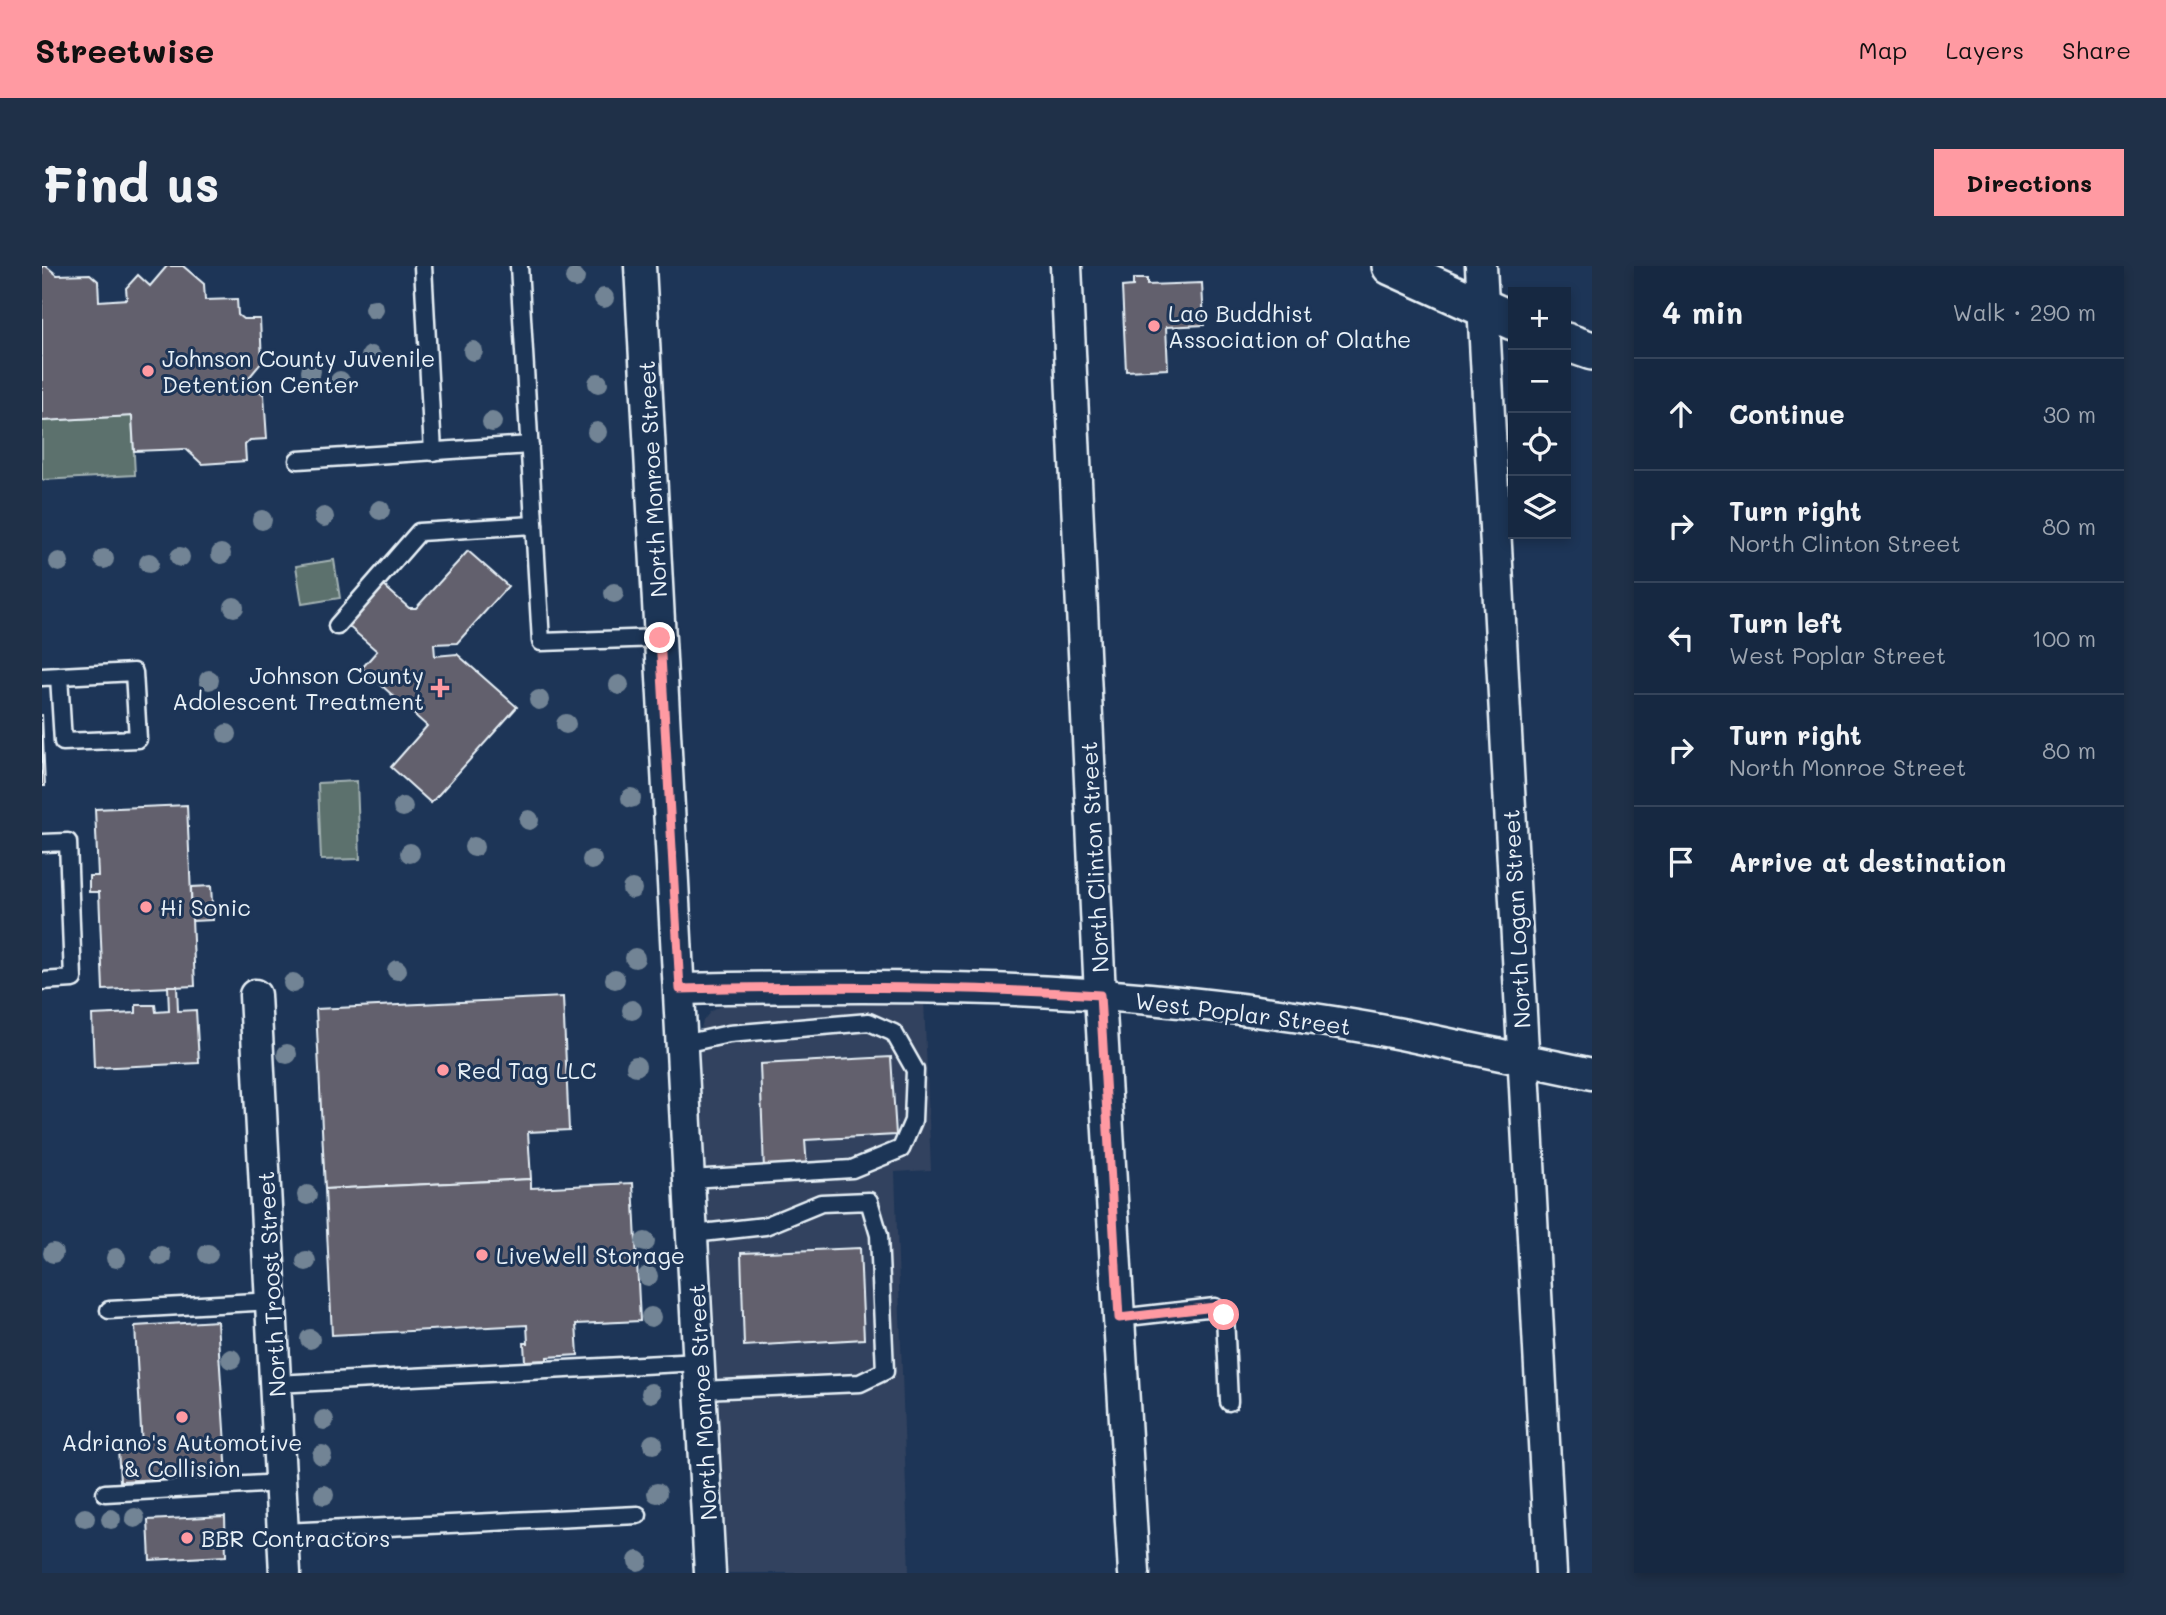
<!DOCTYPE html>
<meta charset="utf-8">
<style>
:root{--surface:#162841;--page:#1f3048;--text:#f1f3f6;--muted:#9ea6b1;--line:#35445a;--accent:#ff9aa2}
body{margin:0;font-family:Mali,sans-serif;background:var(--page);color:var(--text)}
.controls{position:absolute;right:21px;top:21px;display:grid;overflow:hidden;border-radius:0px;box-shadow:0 4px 10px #0003}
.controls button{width:63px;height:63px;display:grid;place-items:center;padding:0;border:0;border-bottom:2px solid var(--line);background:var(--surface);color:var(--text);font:35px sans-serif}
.stop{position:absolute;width:21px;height:21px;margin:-16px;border:5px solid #ff9aa2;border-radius:50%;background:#fff}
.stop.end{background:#ff9aa2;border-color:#fff;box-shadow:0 2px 7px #0008}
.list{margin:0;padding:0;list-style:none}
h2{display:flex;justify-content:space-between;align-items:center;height:91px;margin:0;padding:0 28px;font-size:30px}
h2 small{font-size:23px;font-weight:400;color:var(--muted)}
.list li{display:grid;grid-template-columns:46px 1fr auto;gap:21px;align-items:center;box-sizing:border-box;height:112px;padding:0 28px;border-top:2px solid var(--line)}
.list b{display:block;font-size:26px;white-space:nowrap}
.list p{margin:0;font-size:23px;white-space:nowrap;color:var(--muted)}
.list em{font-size:23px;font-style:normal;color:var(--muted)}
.icon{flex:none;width:38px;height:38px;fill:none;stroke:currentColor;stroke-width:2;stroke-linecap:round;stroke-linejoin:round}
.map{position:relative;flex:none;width:1550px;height:1307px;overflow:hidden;border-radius:0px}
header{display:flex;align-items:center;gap:42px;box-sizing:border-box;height:98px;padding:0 35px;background:var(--accent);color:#111}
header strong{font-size:33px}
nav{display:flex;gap:38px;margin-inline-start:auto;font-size:24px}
.intro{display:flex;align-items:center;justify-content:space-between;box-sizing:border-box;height:168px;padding:0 42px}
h1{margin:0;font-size:49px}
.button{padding:18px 32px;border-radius:0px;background:var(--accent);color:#111;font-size:24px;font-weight:700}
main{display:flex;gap:42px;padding:0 42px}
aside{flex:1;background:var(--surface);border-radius:0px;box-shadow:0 4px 10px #0003}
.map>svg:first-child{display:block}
.built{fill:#32425e}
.green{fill:#5b716d;stroke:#a2b1b2;stroke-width:2}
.building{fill:#62606d;stroke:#e8f1f8;stroke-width:2}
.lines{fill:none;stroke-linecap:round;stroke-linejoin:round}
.service-casing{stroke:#e8f1f8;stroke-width:21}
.minor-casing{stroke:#e8f1f8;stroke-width:35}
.tertiary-casing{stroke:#e8f1f8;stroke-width:42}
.service{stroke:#1d3557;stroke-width:16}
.minor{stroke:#1d3557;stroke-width:30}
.tertiary{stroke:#1d3557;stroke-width:37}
.tree{fill:#728495}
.route{stroke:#ff9aa2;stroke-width:9}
.poi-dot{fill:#ff9aa2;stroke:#1d3557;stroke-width:2.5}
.labels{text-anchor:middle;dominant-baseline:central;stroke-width:6;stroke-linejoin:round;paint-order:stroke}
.poi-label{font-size:23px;fill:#e8f1f8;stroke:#1d3557;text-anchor:start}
.street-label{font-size:23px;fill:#e8f1f8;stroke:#1d3557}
</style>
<header>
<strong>Streetwise</strong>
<nav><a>Map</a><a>Layers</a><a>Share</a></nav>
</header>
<div class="intro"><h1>Find us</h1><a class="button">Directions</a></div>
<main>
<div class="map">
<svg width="1550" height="1307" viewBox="0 0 1550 1307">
<rect width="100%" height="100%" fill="#1d3557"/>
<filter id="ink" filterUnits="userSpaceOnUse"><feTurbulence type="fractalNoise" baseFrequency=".0143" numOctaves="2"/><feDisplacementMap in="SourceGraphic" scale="14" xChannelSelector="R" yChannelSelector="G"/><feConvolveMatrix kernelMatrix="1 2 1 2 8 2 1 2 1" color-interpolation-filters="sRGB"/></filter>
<g filter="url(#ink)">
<polygon class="built" points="882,734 889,904 853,906 867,1307 686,1307 657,769 661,755 668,746 676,741 699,736"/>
<g class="green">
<polygon points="90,150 93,209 0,214 0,155"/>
<polygon points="292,294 298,332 260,338 254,300"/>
<polygon points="315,515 318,593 279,594 276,517"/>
</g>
<g class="building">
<polygon points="0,0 4,0 15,9 48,8 56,15 57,35 85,33 84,22 96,9 108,20 125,0 141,0 162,18 163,34 195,33 196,49 201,53 218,53 220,96 205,114 222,129 225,173 208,174 203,179 204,195 160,198 144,183 92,185 90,150 0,155"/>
<polygon points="1091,13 1105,13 1105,19 1160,17 1162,59 1124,61 1126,103 1084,105 1080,21 1091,20"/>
<polygon points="426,285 466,320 415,377 392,378 393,390 415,388 475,441 389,537 349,501 385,460 320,402 335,385 305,359 341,319 367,342 374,342"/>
<polygon points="0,448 3,520 0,520"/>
<polygon points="145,539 153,720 61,724 57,626 47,626 47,610 56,610 53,543"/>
<polygon points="169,620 171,654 150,655 149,621"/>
<polygon points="126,720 135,720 136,745 154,744 157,797 52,802 50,749 94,747 94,739 113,739 114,746 127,745"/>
<polygon points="521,731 527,864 486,866 489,913 283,923 274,743"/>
<polygon points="849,791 854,869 763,874 765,902 722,904 718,798"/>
<polygon points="489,913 489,922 591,917 598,1055 534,1058 536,1089 505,1091 505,1094 483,1095 482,1077 486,1077 485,1059 290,1069 283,923"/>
<polygon points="818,982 822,1073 702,1080 699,987"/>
<polygon points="175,1055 185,1210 78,1215 76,1183 100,1181 93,1060"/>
<polygon points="183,1250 184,1290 108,1294 106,1254"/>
</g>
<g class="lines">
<defs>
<g id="service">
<polyline points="381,0 391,186"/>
<polyline points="477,0 499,376 618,372"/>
<polyline points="256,194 488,179"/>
<polyline points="295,360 377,266 492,259"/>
<polyline points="0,411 92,406 96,473 21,476 17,410"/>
<polyline points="0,577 26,576 31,713 0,715"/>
<polyline points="641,778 687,768 827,756 852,767 873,804 871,855 859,883 810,903 648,913"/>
<polyline points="651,968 723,960 779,937 827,935 837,969 843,1105 818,1117 659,1124"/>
<polyline points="67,1044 230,1035"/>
<polyline points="1077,1052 1173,1041 1183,1049 1187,1136"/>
<polyline points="234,1118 658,1096"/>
<polyline points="63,1227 239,1217"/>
<polyline points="241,1266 596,1249"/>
</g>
<g id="minor">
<polyline points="598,0 668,1307"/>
<polyline points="1024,0 1058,729 1092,1307"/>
<polyline points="1439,0 1509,1307"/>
<path d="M 638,723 C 795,720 951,718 1108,733 C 1191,741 1276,752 1359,768 C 1423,781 1486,795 1550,808"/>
<polyline points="213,729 243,1307"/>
</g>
<g id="tertiary">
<polyline points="1349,0 1471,55"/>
<polyline points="1524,76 1550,85"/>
</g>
</defs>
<use href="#service" class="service-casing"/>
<use href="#minor" class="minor-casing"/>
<use href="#tertiary" class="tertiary-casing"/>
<use href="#service" class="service"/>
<use href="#minor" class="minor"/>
<use href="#tertiary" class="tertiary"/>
</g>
<g class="tree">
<circle cx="533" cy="12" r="10"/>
<circle cx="562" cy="32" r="10"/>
<circle cx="332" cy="43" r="10"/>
<circle cx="431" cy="85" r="10"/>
<circle cx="329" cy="90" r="10"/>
<circle cx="269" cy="105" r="10"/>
<circle cx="298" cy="115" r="10"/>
<circle cx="556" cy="117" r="10"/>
<circle cx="450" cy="156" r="10"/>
<circle cx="555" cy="166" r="10"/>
<circle cx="338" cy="244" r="10"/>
<circle cx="282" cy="251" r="10"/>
<circle cx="220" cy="254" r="10"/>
<circle cx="179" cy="288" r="10"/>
<circle cx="138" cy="291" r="10"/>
<circle cx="62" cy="293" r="10"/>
<circle cx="17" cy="296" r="10"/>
<circle cx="107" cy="297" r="10"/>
<circle cx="572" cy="327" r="10"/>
<circle cx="192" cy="341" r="10"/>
<circle cx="167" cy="414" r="10"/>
<circle cx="577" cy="419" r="10"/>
<circle cx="497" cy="434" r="10"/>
<circle cx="524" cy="458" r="10"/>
<circle cx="185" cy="468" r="10"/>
<circle cx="589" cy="532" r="10"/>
<circle cx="361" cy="541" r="10"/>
<circle cx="487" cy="554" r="10"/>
<circle cx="432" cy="581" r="10"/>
<circle cx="368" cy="587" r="10"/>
<circle cx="550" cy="594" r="10"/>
<circle cx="590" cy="623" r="10"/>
<circle cx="593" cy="692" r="10"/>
<circle cx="355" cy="704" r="10"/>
<circle cx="573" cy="713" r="10"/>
<circle cx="251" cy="717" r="10"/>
<circle cx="590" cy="744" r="10"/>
<circle cx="245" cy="788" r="10"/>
<circle cx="594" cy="800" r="10"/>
<circle cx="265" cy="929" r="10"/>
<circle cx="603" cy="976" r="10"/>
<circle cx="11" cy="987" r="10"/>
<circle cx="166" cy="988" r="10"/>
<circle cx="119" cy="990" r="10"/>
<circle cx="74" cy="992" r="10"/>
<circle cx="264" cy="995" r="10"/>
<circle cx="606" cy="1010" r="10"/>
<circle cx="609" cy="1051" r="10"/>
<circle cx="268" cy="1073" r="10"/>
<circle cx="189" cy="1093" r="10"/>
<circle cx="609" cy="1127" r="10"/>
<circle cx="282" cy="1154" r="10"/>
<circle cx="611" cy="1178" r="10"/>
<circle cx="280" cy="1189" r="10"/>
<circle cx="615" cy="1227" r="10"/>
<circle cx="282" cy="1229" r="10"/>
<circle cx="43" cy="1252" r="10"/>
<circle cx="93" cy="1252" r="10"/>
<circle cx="69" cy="1253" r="10"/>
<circle cx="596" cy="1295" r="10"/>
</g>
</g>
<g class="lines" filter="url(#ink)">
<path class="route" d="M 618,372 L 638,723 C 780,720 917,720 1058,729 L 1077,1052 L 1173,1041 L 1182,1049"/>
</g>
<g class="poi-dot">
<circle cx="1112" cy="60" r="7"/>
<circle cx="106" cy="105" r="7"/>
<path d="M394.5 411.5h7v7h7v7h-7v7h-7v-7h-7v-7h7z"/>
<circle cx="104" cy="641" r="7"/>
<circle cx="401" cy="804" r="7"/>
<circle cx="440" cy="989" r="7"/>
<circle cx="140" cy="1151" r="7"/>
<circle cx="145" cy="1272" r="7"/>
</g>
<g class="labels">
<g class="poi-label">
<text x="1126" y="47">Lao Buddhist<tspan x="1126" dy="26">Association of Olathe</tspan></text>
<text x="120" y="92">Johnson County Juvenile<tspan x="120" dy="26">Detention Center</tspan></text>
<text x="382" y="409" text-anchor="end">Johnson County<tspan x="382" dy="26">Adolescent Treatment</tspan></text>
<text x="118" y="641">Hi Sonic</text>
<text x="415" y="804">Red Tag LLC</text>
<text x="454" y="989">LiveWell Storage</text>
<text x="140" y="1176" text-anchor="middle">Adriano's Automotive<tspan x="140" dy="26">&amp; Collision</tspan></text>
<text x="159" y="1272">BBR Contractors</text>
</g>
<g class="street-label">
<text transform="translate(610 213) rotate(-93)">North Monroe Street</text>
<text transform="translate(1052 591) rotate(-93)">North Clinton Street</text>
<text transform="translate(1474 653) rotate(-93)">North Logan Street</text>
<text transform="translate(1201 747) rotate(7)">West Poplar Street</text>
<text transform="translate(229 1018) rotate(-93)">North Troost Street</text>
<text transform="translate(660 1136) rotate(-93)">North Monroe Street</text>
</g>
</g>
</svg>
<div class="controls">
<button>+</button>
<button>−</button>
<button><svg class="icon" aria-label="locate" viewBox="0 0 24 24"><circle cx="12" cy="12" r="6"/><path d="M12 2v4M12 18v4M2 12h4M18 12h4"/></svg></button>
<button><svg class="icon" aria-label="layers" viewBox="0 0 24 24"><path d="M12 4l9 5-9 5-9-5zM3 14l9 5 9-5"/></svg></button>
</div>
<div class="stop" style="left:1182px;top:1049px"></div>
<div class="stop end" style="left:618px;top:372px"></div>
</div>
<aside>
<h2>4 min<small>Walk · 290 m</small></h2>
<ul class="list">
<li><svg class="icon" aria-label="ahead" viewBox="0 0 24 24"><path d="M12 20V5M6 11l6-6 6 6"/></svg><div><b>Continue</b></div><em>30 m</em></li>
<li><svg class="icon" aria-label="right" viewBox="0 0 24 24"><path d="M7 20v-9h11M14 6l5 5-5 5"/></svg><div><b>Turn right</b><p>North Clinton Street</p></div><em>80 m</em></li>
<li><svg class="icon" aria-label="left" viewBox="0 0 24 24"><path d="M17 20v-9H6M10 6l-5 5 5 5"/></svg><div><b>Turn left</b><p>West Poplar Street</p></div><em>100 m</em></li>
<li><svg class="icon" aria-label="right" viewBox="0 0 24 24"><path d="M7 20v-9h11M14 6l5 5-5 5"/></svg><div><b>Turn right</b><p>North Monroe Street</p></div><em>80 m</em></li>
<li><svg class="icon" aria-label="arrive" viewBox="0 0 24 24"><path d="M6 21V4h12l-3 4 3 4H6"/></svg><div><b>Arrive at destination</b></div></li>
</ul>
</aside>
</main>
